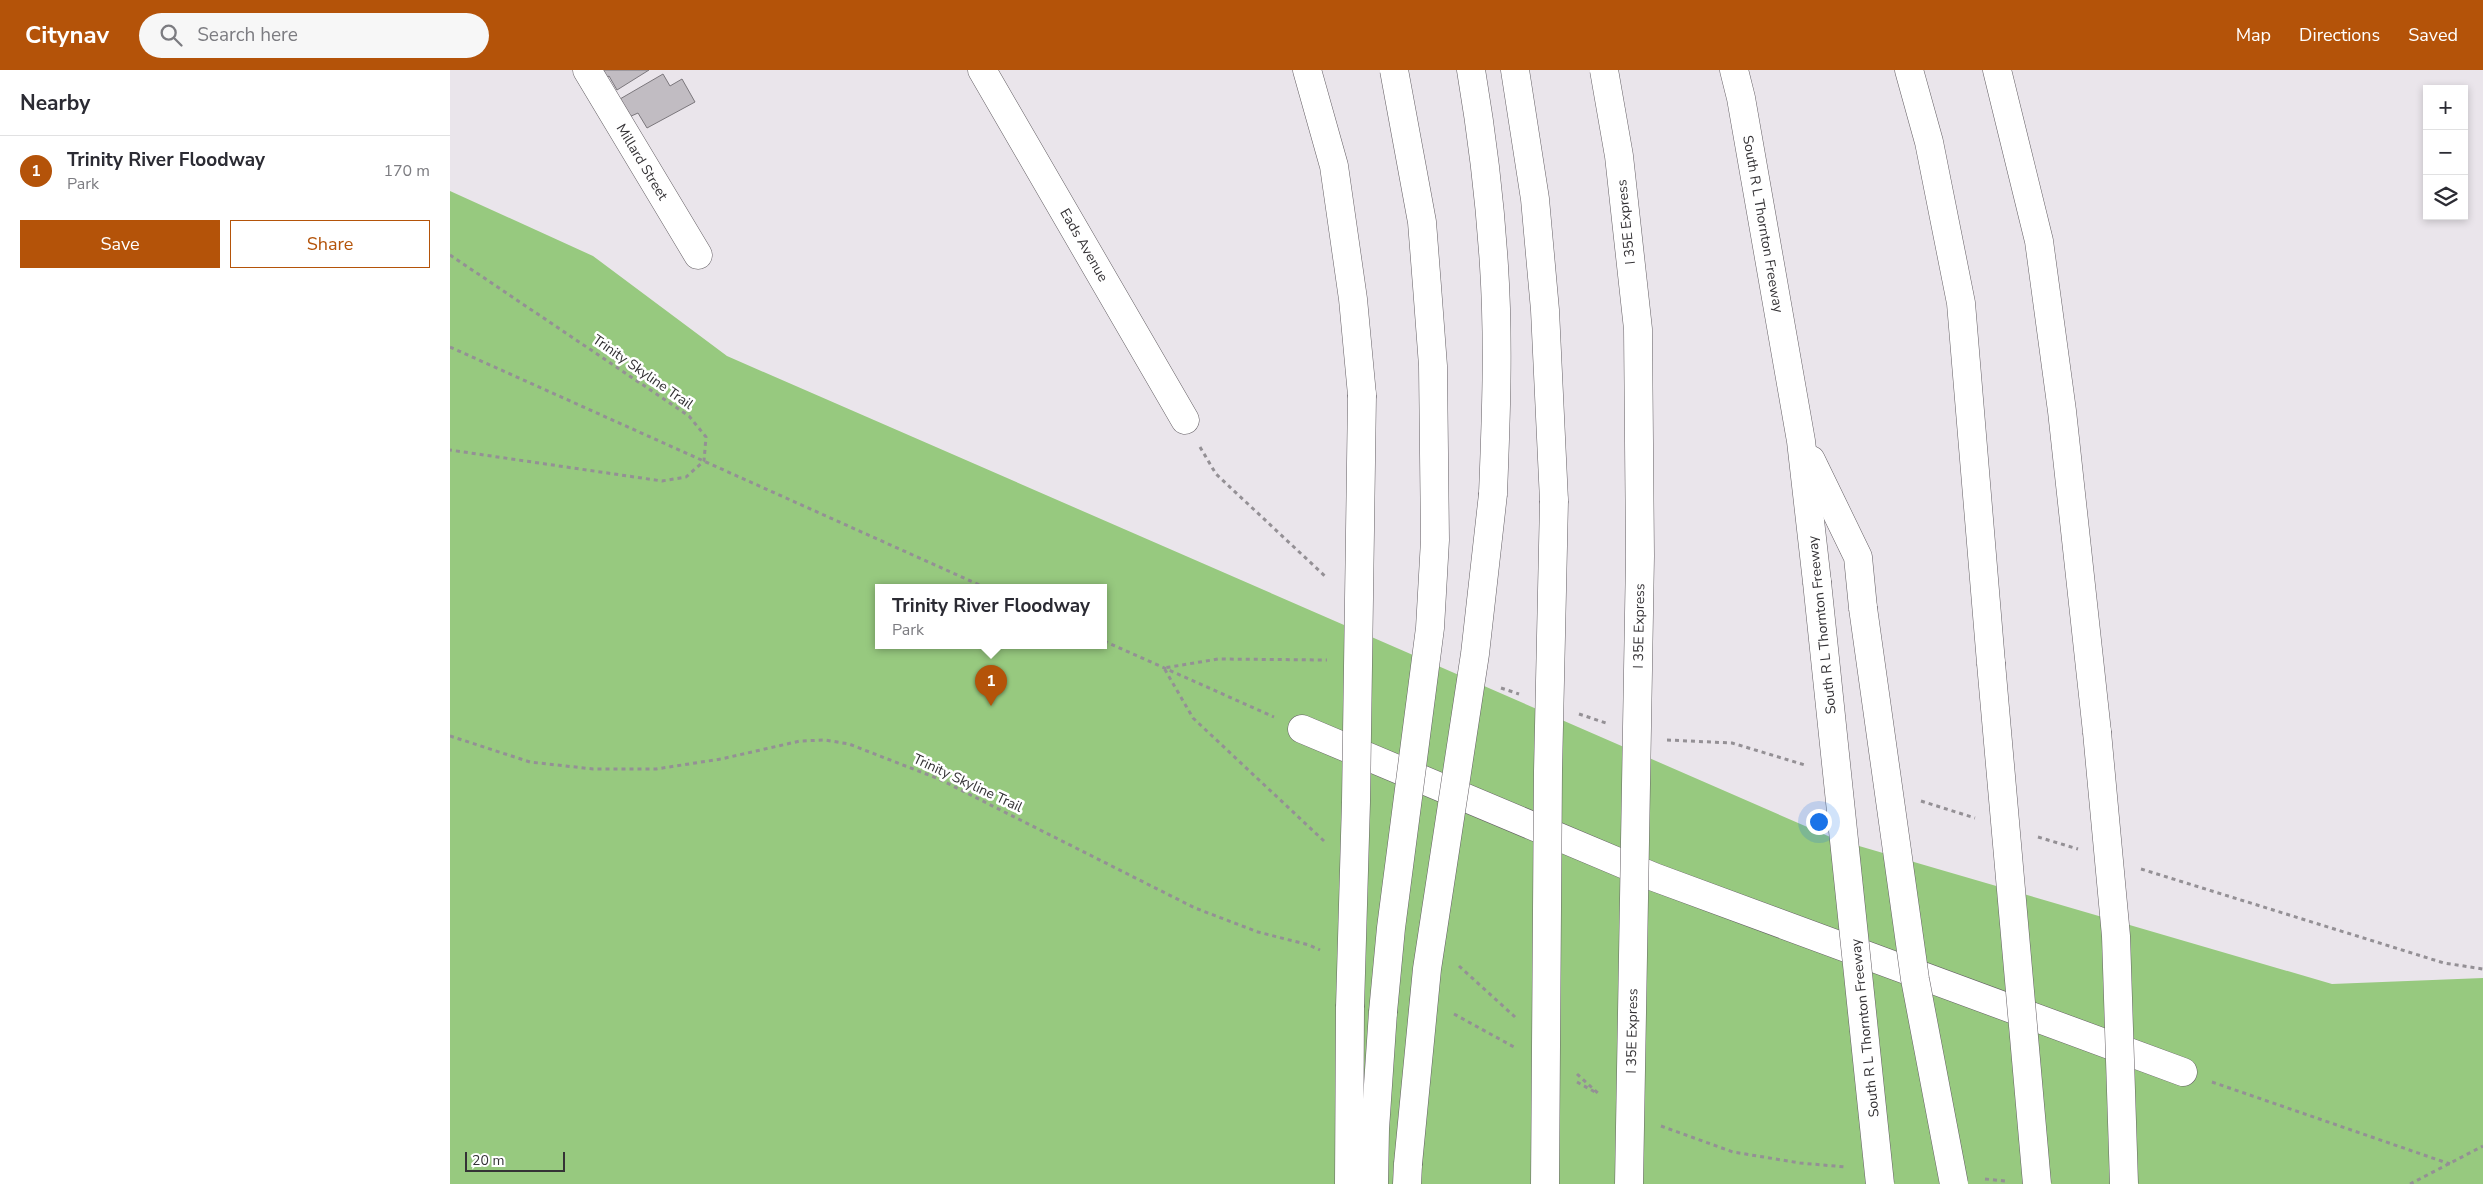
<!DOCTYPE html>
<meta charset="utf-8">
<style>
:root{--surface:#fff;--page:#f7f7f7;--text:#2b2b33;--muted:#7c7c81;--line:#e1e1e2;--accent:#b45309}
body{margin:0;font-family:"Nunito Sans",sans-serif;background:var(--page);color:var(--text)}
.controls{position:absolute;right:15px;top:15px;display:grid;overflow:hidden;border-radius:0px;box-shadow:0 2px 8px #0003}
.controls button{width:45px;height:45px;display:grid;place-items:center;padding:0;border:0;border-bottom:1px solid var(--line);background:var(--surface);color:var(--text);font:25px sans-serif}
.scale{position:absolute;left:15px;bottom:12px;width:100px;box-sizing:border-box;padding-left:5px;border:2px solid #343235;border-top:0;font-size:14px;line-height:18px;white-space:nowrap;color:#343235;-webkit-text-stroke:4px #fff;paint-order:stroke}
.you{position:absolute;left:1368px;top:751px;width:18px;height:18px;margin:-12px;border:4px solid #fff;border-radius:50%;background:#1a73e8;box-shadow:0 0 0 8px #1a73e833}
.badge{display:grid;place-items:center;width:32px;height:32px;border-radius:50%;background:var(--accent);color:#fff;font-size:16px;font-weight:700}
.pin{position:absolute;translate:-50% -41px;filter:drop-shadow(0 1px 2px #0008)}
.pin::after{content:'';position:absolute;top:26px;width:18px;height:15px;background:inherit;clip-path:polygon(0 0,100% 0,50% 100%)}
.popup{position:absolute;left:425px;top:514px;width:232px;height:65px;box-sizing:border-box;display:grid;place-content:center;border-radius:0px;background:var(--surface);filter:drop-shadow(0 1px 4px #0005);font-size:16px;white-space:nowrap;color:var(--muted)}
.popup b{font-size:19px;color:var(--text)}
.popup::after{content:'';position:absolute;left:50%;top:100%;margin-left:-10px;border:10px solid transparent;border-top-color:var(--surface)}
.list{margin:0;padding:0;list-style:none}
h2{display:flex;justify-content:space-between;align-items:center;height:65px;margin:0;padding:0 20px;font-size:21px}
h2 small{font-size:16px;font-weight:400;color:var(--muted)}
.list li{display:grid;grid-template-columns:32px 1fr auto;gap:15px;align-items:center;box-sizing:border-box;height:70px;padding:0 20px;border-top:1px solid var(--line)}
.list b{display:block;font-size:19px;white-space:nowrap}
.list p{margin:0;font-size:16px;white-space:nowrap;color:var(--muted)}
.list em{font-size:16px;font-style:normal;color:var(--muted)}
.actions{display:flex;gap:10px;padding:15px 20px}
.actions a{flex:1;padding:11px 0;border:1px solid var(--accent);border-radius:0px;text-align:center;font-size:18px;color:var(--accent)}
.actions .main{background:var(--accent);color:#fff}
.icon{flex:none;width:28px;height:28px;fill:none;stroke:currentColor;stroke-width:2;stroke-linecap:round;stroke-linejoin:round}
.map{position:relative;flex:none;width:2033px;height:1114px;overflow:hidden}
header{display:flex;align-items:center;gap:30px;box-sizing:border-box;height:70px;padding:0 25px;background:var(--accent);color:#fff}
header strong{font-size:24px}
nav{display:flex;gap:28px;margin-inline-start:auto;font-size:18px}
.search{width:350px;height:45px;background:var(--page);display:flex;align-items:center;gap:12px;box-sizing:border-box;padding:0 18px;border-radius:28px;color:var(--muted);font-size:19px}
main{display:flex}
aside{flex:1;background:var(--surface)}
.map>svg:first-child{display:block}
.green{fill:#97c97f;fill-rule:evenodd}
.building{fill:#c1bcc2;stroke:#7b777c}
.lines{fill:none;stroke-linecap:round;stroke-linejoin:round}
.minor-casing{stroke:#645f64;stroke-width:29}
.highway-casing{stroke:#645f64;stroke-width:29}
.path{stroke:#949095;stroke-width:3;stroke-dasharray:4 4;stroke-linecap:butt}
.minor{stroke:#fff;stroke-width:28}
.highway{stroke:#fff;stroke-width:28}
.highway-bridge-casing{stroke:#645f64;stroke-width:29;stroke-linecap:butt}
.highway-bridge{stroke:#fff;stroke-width:28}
.labels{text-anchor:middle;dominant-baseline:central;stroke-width:5;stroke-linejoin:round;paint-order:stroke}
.street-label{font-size:14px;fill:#343235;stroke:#fff}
</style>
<header>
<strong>Citynav</strong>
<div class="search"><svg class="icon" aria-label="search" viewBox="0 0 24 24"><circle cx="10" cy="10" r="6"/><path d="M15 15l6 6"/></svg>Search here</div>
<nav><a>Map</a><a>Directions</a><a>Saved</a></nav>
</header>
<main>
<aside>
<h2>Nearby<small></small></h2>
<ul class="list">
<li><span class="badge">1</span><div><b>Trinity River Floodway</b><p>Park</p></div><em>170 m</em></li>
</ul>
<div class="actions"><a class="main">Save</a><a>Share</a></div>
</aside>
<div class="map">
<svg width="2033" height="1114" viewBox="0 0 2033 1114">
<rect width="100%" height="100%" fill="#eae5eb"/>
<path class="green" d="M 0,121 L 143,186 L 277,286 L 1385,769 L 1882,914 L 2033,908 L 2033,1114 L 0,1114 ZM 428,517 L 654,517 L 654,575 L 428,575 Z"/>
<g class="building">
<polygon points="151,0 199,0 167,20 159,6 156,8"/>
<polygon points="213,4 220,16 232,9 245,32 197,58 188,43 179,47 170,29"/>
</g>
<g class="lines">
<defs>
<g id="minor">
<polyline points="137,0 248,185"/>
<polyline points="532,0 735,350"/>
<polyline points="852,659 1204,807 1733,1002"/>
</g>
<g id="highway">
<polyline points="857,0 884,96 903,229 912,325"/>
<path d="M 1021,0 C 1032,65 1040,131 1044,196 C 1049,272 1046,349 1043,424"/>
<polyline points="1065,0 1085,129 1095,240 1104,431"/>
<polyline points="1284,0 1291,28 1351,371 1367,512"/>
<polyline points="1459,0 1479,72 1511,233 1541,593"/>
<polyline points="1547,0 1589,171 1612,341 1647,662"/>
<polyline points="1361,390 1408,487 1413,538"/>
<polyline points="899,1114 900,937"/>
<polyline points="924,1114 925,1059 933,942"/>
<polyline points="957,1114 958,1094"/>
</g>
</defs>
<use href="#minor" class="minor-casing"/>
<use href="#highway" class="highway-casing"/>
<g class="path">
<polyline points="0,185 239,346 256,367 254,391 236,407 212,411 0,380"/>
<polyline points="0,277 534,517"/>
<polyline points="750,377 766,404 877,508"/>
<polyline points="654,571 824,647"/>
<polyline points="1051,618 1069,624"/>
<polyline points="1129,644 1156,653"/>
<polyline points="0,666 80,692 143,699 206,699 271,689 350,671 375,670 399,674 489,709 745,838 808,862 859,875 870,880"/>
<polyline points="1217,670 1282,673 1355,695"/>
<polyline points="1471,731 1525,748"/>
<polyline points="1588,767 1628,779"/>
<polyline points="874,771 743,648 714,598 768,589 877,590"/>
<polyline points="1691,799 1994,893 2033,899"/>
<polyline points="1009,896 1065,947"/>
<polyline points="1004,944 1064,977"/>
<polyline points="1127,1004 1150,1025"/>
<polyline points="1127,1012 1145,1022"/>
<polyline points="1762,1012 2000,1094"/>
<polyline points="1211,1056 1283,1082 1350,1093 1396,1097"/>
<polyline points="1535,1109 1556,1111"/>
<polyline points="1960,1114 2033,1076"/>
</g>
<use href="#minor" class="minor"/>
<use href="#highway" class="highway"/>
<defs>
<g id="highway-bridge">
<polyline points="1154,0 1169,86 1188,259 1190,486 1179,1114"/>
<polyline points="1367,512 1430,1114"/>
<polyline points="1413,538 1465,909 1504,1114"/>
<polyline points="1541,593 1587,1114"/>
<polyline points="1647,662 1666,866 1674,1114"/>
<polyline points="900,937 906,732 912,325"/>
<polyline points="933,942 941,858 980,558 985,470 983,296 977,216 972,152 944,0"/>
<polyline points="958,1094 977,899 1025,584 1043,424"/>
<polyline points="1095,1114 1098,701 1104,431"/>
</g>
</defs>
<use href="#highway-bridge" class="highway-bridge-casing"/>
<use href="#highway-bridge" class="highway-bridge"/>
</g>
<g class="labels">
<g class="street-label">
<text transform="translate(192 92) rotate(59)">Millard Street</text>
<text transform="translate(1176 152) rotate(-96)">I 35E Express</text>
<text transform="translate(1313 154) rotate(80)">South R L Thornton Freeway</text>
<text transform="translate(634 175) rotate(60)">Eads Avenue</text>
<text transform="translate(193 302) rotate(35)">Trinity Skyline Trail</text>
<text transform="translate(1372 555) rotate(-96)">South R L Thornton Freeway</text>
<text transform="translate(1189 556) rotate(-89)">I 35E Express</text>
<text transform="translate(518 713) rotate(25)">Trinity Skyline Trail</text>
<text transform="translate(1415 958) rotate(-96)">South R L Thornton Freeway</text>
<text transform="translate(1182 961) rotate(-89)">I 35E Express</text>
</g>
</g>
</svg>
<div class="controls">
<button>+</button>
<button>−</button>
<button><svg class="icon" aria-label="layers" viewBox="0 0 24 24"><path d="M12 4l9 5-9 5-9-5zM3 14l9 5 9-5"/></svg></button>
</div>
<div class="scale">20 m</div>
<div class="you"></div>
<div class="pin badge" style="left:541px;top:636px">1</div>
<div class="popup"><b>Trinity River Floodway</b>Park</div>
</div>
</main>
